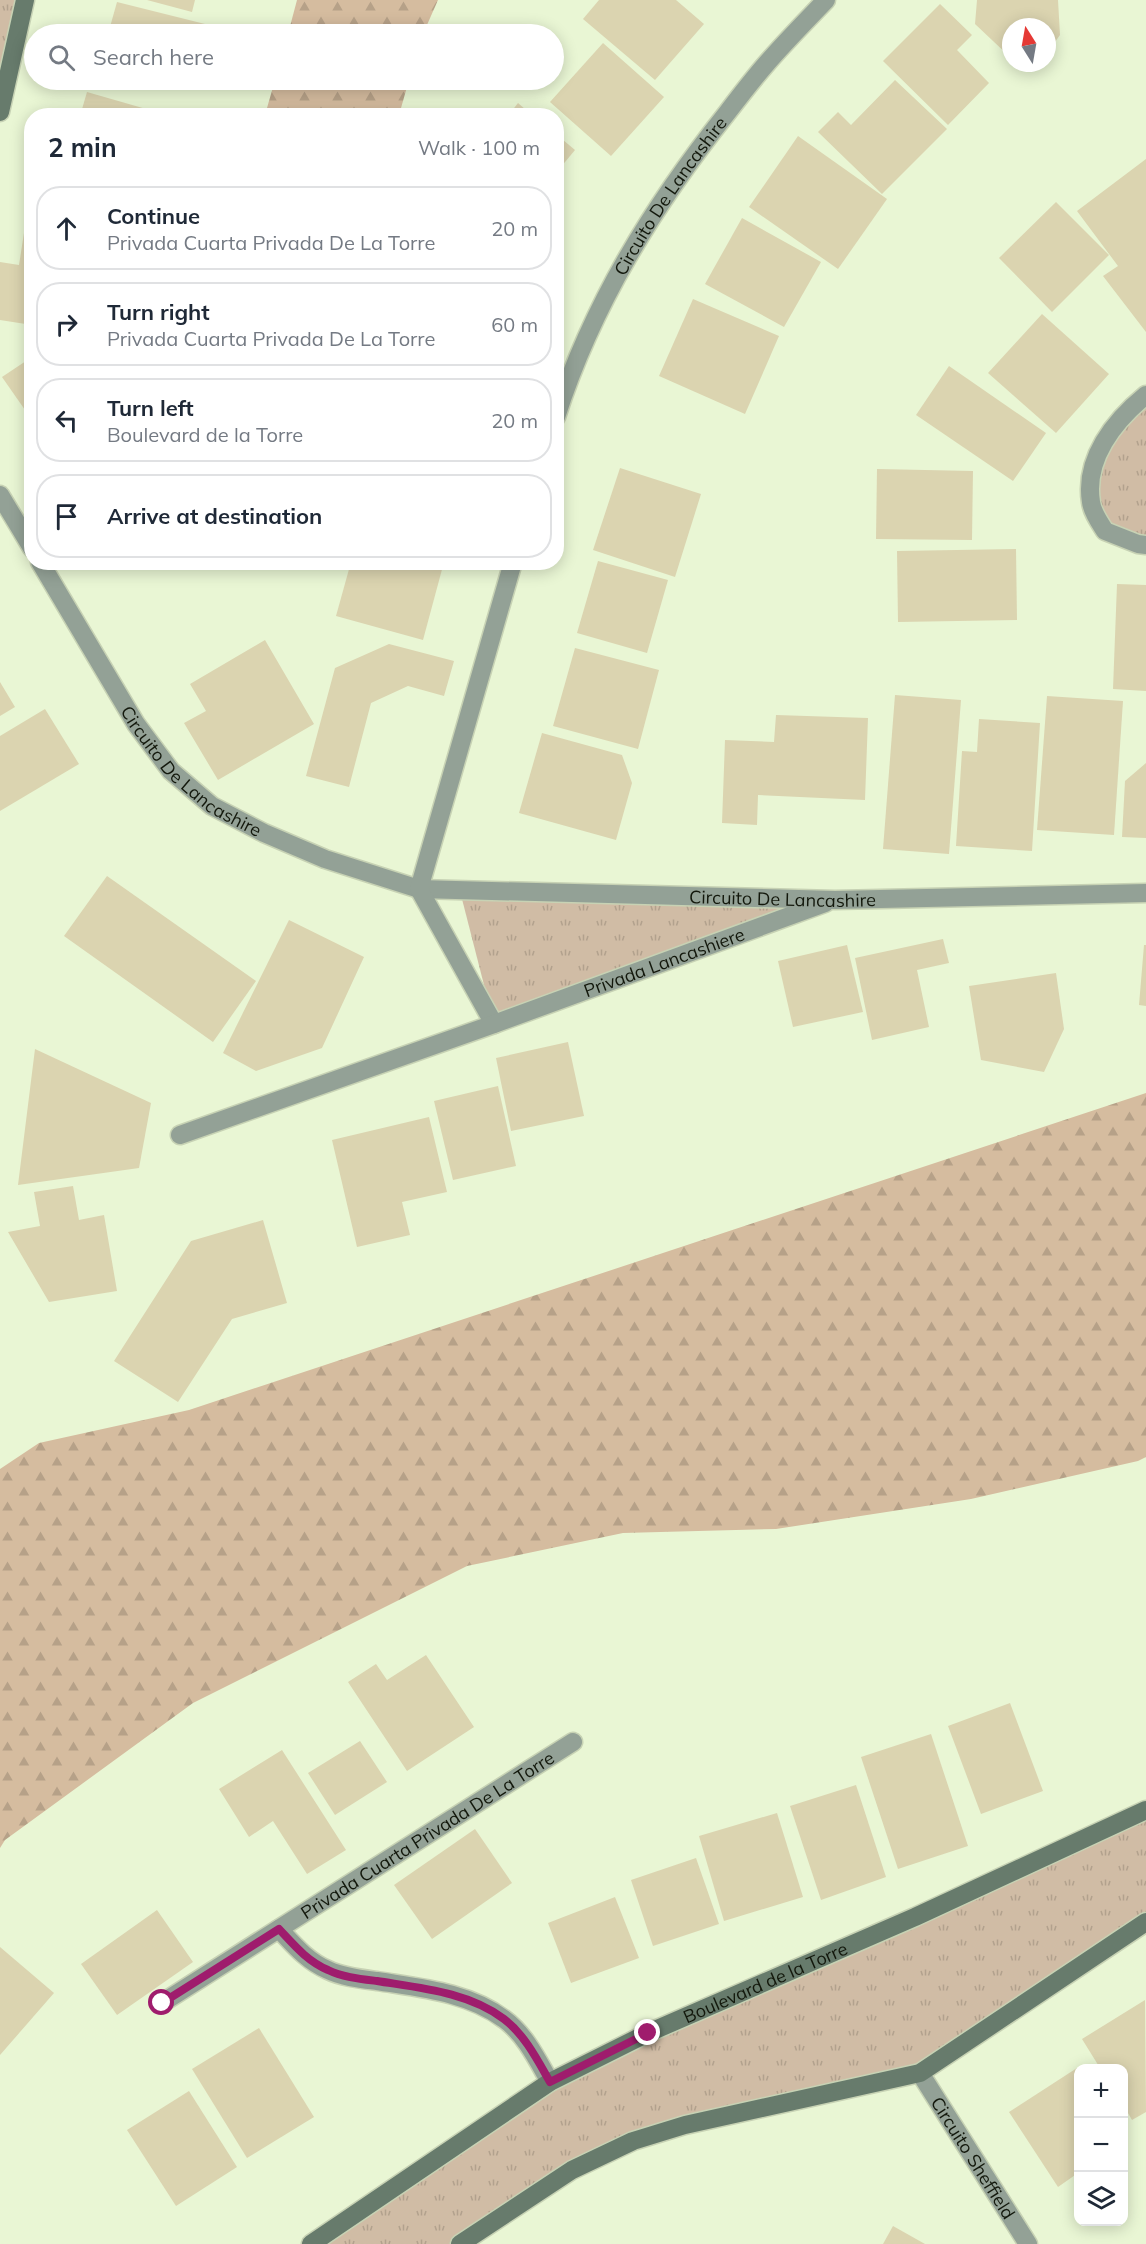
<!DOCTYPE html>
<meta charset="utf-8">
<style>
:root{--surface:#fff;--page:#f6f6f7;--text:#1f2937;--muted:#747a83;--line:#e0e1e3}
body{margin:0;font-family:Mulish,sans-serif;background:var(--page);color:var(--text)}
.controls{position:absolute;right:18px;bottom:18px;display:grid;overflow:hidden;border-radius:12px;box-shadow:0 3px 15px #0003}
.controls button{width:54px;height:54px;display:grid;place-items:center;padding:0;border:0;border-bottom:2px solid var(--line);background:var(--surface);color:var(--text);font:30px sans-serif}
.compass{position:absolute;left:1002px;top:18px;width:54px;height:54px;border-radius:50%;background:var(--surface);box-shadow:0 3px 15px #0003;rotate:349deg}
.stop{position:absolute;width:18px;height:18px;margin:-14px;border:4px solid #9f1c6d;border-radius:50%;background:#fff}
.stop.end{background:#9f1c6d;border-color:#fff;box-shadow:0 2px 6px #0008}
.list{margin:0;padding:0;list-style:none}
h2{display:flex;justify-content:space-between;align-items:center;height:78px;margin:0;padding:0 24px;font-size:26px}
h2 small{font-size:20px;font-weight:400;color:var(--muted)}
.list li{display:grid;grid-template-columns:39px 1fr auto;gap:18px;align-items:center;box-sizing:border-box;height:84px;margin:0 12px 12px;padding:0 12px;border:2px solid var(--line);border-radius:24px}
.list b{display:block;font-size:22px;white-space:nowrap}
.list p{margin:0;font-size:20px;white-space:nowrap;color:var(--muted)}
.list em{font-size:20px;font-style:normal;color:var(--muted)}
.icon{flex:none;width:33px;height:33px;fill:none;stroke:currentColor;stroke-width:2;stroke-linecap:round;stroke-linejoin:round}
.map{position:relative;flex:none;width:1146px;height:2244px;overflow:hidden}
.search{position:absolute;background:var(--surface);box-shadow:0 3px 15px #0003;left:24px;top:24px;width:540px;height:66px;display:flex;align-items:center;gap:15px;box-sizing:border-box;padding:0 21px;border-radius:33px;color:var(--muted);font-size:22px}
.panel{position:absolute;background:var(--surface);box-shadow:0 3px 15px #0003;left:24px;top:108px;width:540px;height:462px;border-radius:24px}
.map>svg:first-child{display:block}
.forest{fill:url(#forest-firs)}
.park{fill:url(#park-tufts)}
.building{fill:#dbd4b0}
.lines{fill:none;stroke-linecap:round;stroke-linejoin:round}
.street-casing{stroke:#c7d2b4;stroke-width:21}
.secondary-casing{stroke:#c7d2b4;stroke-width:21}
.street{stroke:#93a196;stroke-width:18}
.secondary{stroke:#677b6c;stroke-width:18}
.route{stroke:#9f1c6d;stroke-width:8}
.labels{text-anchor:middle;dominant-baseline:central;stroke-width:4.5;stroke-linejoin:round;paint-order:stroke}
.street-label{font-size:18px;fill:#13180c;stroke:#e9f6d4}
</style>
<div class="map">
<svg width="1146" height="2244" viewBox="0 0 1146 2244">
<defs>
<pattern id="forest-firs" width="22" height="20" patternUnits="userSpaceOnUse" patternTransform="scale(1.5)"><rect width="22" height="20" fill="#d5bc9f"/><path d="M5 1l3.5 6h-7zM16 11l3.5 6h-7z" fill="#b6a188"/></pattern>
<pattern id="park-tufts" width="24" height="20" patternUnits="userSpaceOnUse" patternTransform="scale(1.5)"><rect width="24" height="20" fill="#d0bca5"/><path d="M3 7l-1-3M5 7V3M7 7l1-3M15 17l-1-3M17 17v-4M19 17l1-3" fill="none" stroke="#b2a18d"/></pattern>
</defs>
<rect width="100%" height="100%" fill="#e9f6d4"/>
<g class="forest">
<polygon points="297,0 438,0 423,34 288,34"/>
<polygon points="275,80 409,80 399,115 265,115"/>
<polygon points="1146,1093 1146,1457 1138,1461 971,1499 776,1529 623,1533 467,1566 193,1703 5,1840 0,1848 0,1469 39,1443 189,1410"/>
</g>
<g class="park">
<polygon points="0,0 25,0 0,112"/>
<polygon points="1146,395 1146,545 1105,531 1091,504 1104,440"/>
<polygon points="462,899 835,900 494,1024"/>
<polygon points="1146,1810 1146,1922 920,2073 633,2141 460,2244 311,2244 550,2082"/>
</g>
<g class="building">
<polygon points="147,0 195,0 192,12"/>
<polygon points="599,0 676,0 704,24 655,80 583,19"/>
<polygon points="977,0 1058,0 1060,35 1047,53 1047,27 1011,27 1011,58 975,24"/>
<polygon points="117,2 205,24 202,34 108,34"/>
<polygon points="940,4 972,35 957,50 989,83 948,125 883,61"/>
<polygon points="603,43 664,97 611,156 550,102"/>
<polygon points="147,80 190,80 188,90"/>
<polygon points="895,80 947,129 882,194 818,132 838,112 851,125"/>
<polygon points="87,92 167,115 167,116 80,116"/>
<polygon points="518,103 533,116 508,116"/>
<polygon points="556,134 575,150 556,173"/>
<polygon points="798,136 887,199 838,269 749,207"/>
<polygon points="1146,159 1146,332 1103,276 1118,266 1077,211"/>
<polygon points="1056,202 1109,255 1052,312 999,258"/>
<polygon points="742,218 821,262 784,327 705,284"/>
<polygon points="26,220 32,221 32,325 0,320 0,262 19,265"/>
<polygon points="693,299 779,336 745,414 659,376"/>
<polygon points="1042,314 1109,374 1056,433 988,373"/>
<polygon points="32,357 32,420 2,377"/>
<polygon points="949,366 1046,433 1013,481 916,415"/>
<polygon points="620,468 701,494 675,577 593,550"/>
<polygon points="877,469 973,471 972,540 876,539"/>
<polygon points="1016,549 1017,620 898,622 897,551"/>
<polygon points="598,561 668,580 647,653 577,633"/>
<polygon points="351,562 444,562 423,640 336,616"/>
<polygon points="1117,584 1146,585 1146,691 1113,689"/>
<polygon points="265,640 314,724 218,780 184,723 206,711 190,684"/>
<polygon points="389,644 454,661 444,696 408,686 371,703 349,787 306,776 335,668"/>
<polygon points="575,648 659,670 638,749 553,726"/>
<polygon points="0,682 15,707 0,716"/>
<polygon points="895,695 961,700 949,854 883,849"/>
<polygon points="1047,696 1123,701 1114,835 1037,830"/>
<polygon points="45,709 79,764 0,811 0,736"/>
<polygon points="776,715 868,718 865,800 758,795 757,825 722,823 725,740 774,742"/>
<polygon points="979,719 1040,723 1032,851 956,846 962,751 977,752"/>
<polygon points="542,733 622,755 632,783 616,840 519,813"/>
<polygon points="1146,763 1146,838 1122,837 1125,781"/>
<polygon points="107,876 256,981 213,1042 64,936"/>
<polygon points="289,920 364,957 322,1048 256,1071 223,1053"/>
<polygon points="943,939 949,963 917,970 929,1027 872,1040 855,958"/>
<polygon points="847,945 863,1012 793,1027 778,961"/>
<polygon points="1144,945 1146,945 1146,1006 1139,1005"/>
<polygon points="1056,973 1064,1029 1044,1072 981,1060 969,986"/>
<polygon points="568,1042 584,1116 511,1131 496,1058"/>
<polygon points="35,1049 151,1103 139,1168 18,1185"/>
<polygon points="498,1086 516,1166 453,1180 434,1101"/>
<polygon points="429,1117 447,1192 402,1202 410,1235 357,1247 332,1140"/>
<polygon points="73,1186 79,1220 104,1215 117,1291 49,1302 8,1232 40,1226 34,1192"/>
<polygon points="263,1220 287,1303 232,1319 178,1402 114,1361 191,1241"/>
<polygon points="426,1655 474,1727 407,1771 348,1682 376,1664 387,1680"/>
<polygon points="1010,1703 1043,1791 981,1814 948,1726"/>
<polygon points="931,1734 968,1846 898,1869 861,1757"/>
<polygon points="360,1741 387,1782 335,1815 308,1773"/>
<polygon points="282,1750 346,1850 307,1874 273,1821 249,1837 219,1789"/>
<polygon points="856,1785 886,1877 821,1900 790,1806"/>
<polygon points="777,1813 803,1897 724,1921 699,1836"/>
<polygon points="475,1829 512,1883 432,1939 394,1885"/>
<polygon points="696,1858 719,1924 653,1946 631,1880"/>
<polygon points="615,1897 639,1958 571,1983 548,1923"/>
<polygon points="157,1910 193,1962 117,2015 81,1964"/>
<polygon points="0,1947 54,1993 0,2055"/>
<polygon points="1145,2000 1146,2112 1132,2120 1124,2106 1124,2068 1100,2068 1082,2039"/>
<polygon points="259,2028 314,2117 247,2158 192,2069"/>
<polygon points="1077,2068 1078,2173 1058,2187 1009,2112"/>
<polygon points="189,2091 237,2167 176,2206 127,2130"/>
<polygon points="893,2226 925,2244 883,2244"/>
</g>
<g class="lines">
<defs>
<g id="street">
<path d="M 1146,395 C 1114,421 1084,459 1091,502 C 1092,512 1100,523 1105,531 L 1138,544 L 1146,545"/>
<path id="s1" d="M 556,417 C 593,303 653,206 727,113 C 740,96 753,79 767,63 C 786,41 806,21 826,0"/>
<polyline points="0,495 32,548"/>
<path id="s2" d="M 40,562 L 136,724 L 171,771 L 212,806 L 264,833 L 325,859 L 419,889 L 835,900 L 1146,893"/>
<polyline points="494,1024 419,889 513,562"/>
<path id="s3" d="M 180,1135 L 494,1024 L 825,903"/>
<path d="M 279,1929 C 294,1945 307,1961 328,1970 C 342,1977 361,1979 377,1981 C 420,1988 468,1992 504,2019 C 525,2034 538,2061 550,2082"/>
<path id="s4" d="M 162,2003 L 573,1742"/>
<path id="s5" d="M 920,2073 L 1028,2244"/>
</g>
<g id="secondary">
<polyline points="0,112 25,0"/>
<path id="s6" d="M 311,2244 L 550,2082 L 648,2033 L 915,1917 L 1146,1810"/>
<polyline points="460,2244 572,2170 633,2141 685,2125 920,2073 1146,1922"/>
</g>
</defs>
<use href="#street" class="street-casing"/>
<use href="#secondary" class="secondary-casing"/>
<use href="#street" class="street"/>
<use href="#secondary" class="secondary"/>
</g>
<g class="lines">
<path class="route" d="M 162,2003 L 279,1929 C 294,1945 307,1961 328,1970 C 342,1977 361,1979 377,1981 C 420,1988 468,1992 504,2019 C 525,2035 538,2061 550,2082 L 648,2033"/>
</g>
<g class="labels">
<g class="street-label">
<text stroke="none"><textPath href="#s1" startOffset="250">Circuito De Lancashire</textPath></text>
<text stroke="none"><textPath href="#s2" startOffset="262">Circuito De Lancashire</textPath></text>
<text stroke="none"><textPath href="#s2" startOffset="888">Circuito De Lancashire</textPath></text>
<text stroke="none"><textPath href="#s3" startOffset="514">Privada Lancashiere</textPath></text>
<text stroke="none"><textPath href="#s4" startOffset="314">Privada Cuarta Privada De La Torre</textPath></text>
<text stroke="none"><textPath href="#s6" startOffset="526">Boulevard de la Torre</textPath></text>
<text stroke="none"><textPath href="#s5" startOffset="100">Circuito Sheffield</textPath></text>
</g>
</g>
</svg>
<div class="controls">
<button>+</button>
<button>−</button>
<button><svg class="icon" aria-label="layers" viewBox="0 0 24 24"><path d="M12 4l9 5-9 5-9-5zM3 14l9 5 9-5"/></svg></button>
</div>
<svg class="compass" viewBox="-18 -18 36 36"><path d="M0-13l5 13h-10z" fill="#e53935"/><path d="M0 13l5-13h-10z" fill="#747a83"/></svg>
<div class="stop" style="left:162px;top:2003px"></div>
<div class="stop end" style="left:648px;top:2033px"></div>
<div class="search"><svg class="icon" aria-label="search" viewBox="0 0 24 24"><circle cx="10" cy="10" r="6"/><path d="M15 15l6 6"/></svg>Search here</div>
<section class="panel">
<h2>2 min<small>Walk · 100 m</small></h2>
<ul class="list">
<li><svg class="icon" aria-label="ahead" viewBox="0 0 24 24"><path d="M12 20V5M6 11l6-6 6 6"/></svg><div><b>Continue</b><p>Privada Cuarta Privada De La Torre</p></div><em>20 m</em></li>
<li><svg class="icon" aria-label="right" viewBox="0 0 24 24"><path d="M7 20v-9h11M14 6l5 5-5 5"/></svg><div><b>Turn right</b><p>Privada Cuarta Privada De La Torre</p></div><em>60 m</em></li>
<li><svg class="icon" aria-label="left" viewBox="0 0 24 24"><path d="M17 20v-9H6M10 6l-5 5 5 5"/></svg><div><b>Turn left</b><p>Boulevard de la Torre</p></div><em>20 m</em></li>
<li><svg class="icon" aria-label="arrive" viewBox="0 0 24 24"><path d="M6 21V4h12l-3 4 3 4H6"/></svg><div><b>Arrive at destination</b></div></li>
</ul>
</section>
</div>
